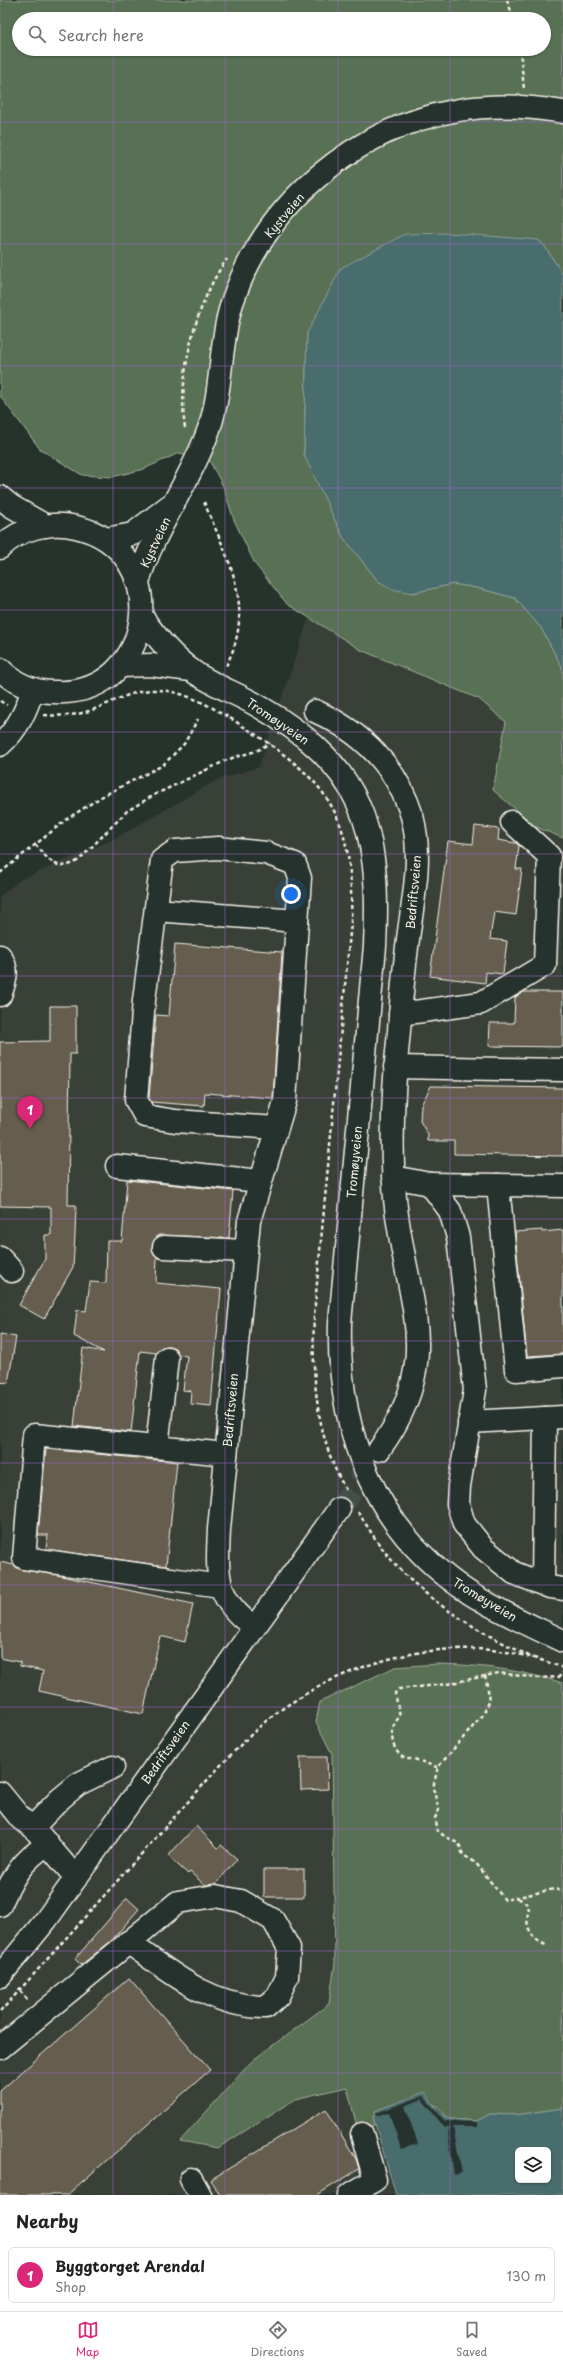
<!DOCTYPE html>
<meta charset="utf-8">
<style>
:root{--surface:#fff;--page:#f2f2f2;--text:#222;--muted:#767676;--line:#e0e0e0;--accent:#db2777}
body{margin:0;font-family:"Playpen Sans",sans-serif;background:var(--page);color:var(--text)}
.controls{position:absolute;right:12px;bottom:12px;display:grid;overflow:hidden;border-radius:6px;box-shadow:0 1px 3px #0004}
.controls button{width:36px;height:36px;display:grid;place-items:center;padding:0;border:0;border-bottom:1px solid var(--line);background:var(--surface);color:var(--text);font:20px sans-serif}
.you{position:absolute;left:291px;top:894px;width:14px;height:14px;margin:-10px;border:3px solid #fff;border-radius:50%;background:#1a73e8;box-shadow:0 0 0 6px #1a73e833}
.badge{display:grid;place-items:center;width:26px;height:26px;border-radius:50%;background:var(--accent);color:#fff;font-size:13px;font-weight:700}
.pin{position:absolute;translate:-50% -33px;filter:drop-shadow(0 1px 2px #0008)}
.pin::after{content:'';position:absolute;top:21px;width:14px;height:12px;background:inherit;clip-path:polygon(0 0,100% 0,50% 100%)}
.list{margin:0;padding:0;list-style:none}
h2{display:flex;justify-content:space-between;align-items:center;height:52px;margin:0;padding:0 16px;font-size:17px}
h2 small{font-size:13px;font-weight:400;color:var(--muted)}
.list li{display:grid;grid-template-columns:26px 1fr auto;gap:12px;align-items:center;box-sizing:border-box;height:56px;margin:0 8px 8px;padding:0 8px;border:1px solid var(--line);border-radius:6px}
.list b{display:block;font-size:15px;white-space:nowrap}
.list p{margin:0;font-size:13px;white-space:nowrap;color:var(--muted)}
.list em{font-size:13px;font-style:normal;color:var(--muted)}
.icon{flex:none;width:22px;height:22px;fill:none;stroke:currentColor;stroke-width:2;stroke-linecap:round;stroke-linejoin:round}
.map{position:relative;flex:none;width:563px;height:2195px;overflow:hidden}
.search{position:absolute;background:var(--surface);box-shadow:0 1px 3px #0004;left:12px;right:12px;top:12px;height:44px;display:flex;align-items:center;gap:10px;box-sizing:border-box;padding:0 14px;border-radius:22px;color:var(--muted);font-size:15px}
.sheet{height:116px;background:var(--surface)}
nav{display:flex;justify-content:space-around;align-items:center;box-sizing:border-box;height:56px;border-top:1px solid var(--line);background:var(--surface);font-size:11px;color:var(--muted)}
nav a{display:grid;justify-items:center;gap:2px}
nav .on{color:var(--accent)}
.map>svg:first-child{display:block}
.built{fill:#394037}
.green{fill:#596f53;stroke:#a6b09e;fill-rule:evenodd}
.water{fill:#486c6d;stroke:#8da19e;fill-rule:evenodd}
.pier{fill:#26332d}
.building{fill:#655d4e;stroke:#f4f1e8}
.lines{fill:none;stroke-linecap:round;stroke-linejoin:round}
.minor-tunnel{stroke:#455049;stroke-width:22;stroke-dasharray:22 11;stroke-linecap:butt}
.minor-casing{stroke:#f4f1e8;stroke-width:25}
.major-casing{stroke:#f4f1e8;stroke-width:25}
.path{stroke:#f4f1e8;stroke-width:2.5;stroke-dasharray:4 3;stroke-linecap:butt}
.minor{stroke:#26332d;stroke-width:22}
.major{stroke:#26332d;stroke-width:22}
.grid{fill:none;stroke:#9f67cb;stroke-width:1;stroke-opacity:0.55}
.labels{text-anchor:middle;dominant-baseline:central;stroke-width:3;stroke-linejoin:round;paint-order:stroke}
.street-label{font-size:12px;fill:#f4f1e8;stroke:#26332d}
</style>
<div class="map">
<svg width="563" height="2195" viewBox="0 0 563 2195">
<rect width="100%" height="100%" fill="#26332d"/>
<filter id="ink" filterUnits="userSpaceOnUse"><feTurbulence type="fractalNoise" baseFrequency=".025" numOctaves="2"/><feDisplacementMap in="SourceGraphic" scale="8" xChannelSelector="R" yChannelSelector="G"/><feConvolveMatrix kernelMatrix="1 2 1 2 8 2 1 2 1" color-interpolation-filters="sRGB"/></filter>
<g filter="url(#ink)">
<polygon class="built" points="309,617 361,650 479,699 506,722 493,790 536,827 563,838 563,1683 530,1673 437,1664 395,1667 332,1696 316,1722 332,1754 335,1963 329,2004 253,2060 180,2141 218,2148 295,2099 347,2087 357,2127 375,2125 396,2195 0,2195 0,896 20,880 114,839 217,780 259,767"/>
<g class="green">
<path d="M 0,0 L 563,0 L 563,275 L 544,245 L 538,240 L 307,333 L 304,454 L 343,537 L 378,581 L 412,593 L 453,584 L 477,588 L 515,598 L 541,628 L 563,669 L 563,838 L 536,827 L 493,790 L 506,722 L 479,699 L 361,650 L 287,604 L 255,564 L 234,520 L 223,486 L 208,458 L 179,453 L 144,469 L 112,477 L 82,475 L 40,449 L 0,396 ZM 19,19 L 544,19 L 544,49 L 19,49 Z"/>
<path d="M 437,1664 C 481,1665 521,1670 563,1683 L 563,2108 L 516,2115 L 490,2114 L 477,2121 L 449,2119 L 438,2107 L 431,2103 L 375,2111 L 376,2116 L 373,2117 L 375,2125 L 357,2127 L 347,2087 L 295,2099 L 218,2148 L 180,2141 L 253,2060 L 329,2004 L 335,1963 L 332,1754 L 316,1722 L 320,1702 L 395,1667 Z"/>
</g>
<g class="water">
<polygon points="449,233 538,240 544,245 563,275 563,669 541,628 515,598 477,588 453,584 412,593 392,589 378,581 343,537 304,455 307,333 341,268 405,234"/>
<path d="M 425,2092 C 430,2102 440,2113 449,2119 L 477,2121 L 490,2114 L 516,2115 L 563,2108 L 563,2195 L 396,2195 L 373,2117 L 376,2115 L 375,2111 ZM 518,2150 L 548,2150 L 548,2180 L 518,2180 Z"/>
</g>
<polygon class="pier" points="423,2096 445,2121 477,2122 477,2127 453,2127 462,2173 454,2175 448,2134 450,2127 444,2127 422,2099 405,2106 418,2144 401,2149 389,2112 376,2116 376,2113"/>
<g class="building">
<polygon points="475,826 499,829 498,840 516,843 519,846 516,869 522,869 516,915 494,912 490,939 507,941 503,974 486,972 485,983 430,976 448,841 473,844"/>
<polygon points="175,944 282,952 273,1098 205,1093 204,1106 151,1102 149,1098 156,1015 169,1016"/>
<polygon points="524,992 563,992 563,1047 489,1046 490,1023 514,1023 515,997"/>
<polygon points="50,1006 76,1006 76,1054 70,1054 68,1205 76,1205 75,1235 73,1267 44,1319 19,1305 45,1259 45,1235 51,1235 51,1207 0,1206 0,1042 50,1041"/>
<polygon points="431,1086 563,1088 563,1156 454,1154 454,1141 428,1141 428,1135 420,1121 421,1105"/>
<polygon points="127,1180 233,1191 229,1238 158,1235 152,1246 153,1252 157,1257 156,1283 221,1289 211,1406 190,1404 191,1391 183,1390 187,1356 179,1355 175,1348 169,1346 162,1347 156,1353 140,1351 131,1432 74,1426 83,1348 104,1352 74,1336 77,1310 86,1311 90,1282 106,1283 107,1241 122,1241"/>
<polygon points="542,1230 542,1232 563,1230 563,1354 527,1356 515,1232"/>
<polygon points="0,1334 16,1337 8,1383 0,1382"/>
<polygon points="46,1449 177,1462 166,1566 46,1549 48,1535 38,1535"/>
<polygon points="0,1562 14,1565 22,1570 57,1575 193,1604 185,1642 160,1636 143,1714 39,1691 43,1671 20,1666 20,1662 0,1658"/>
<polygon points="300,1757 327,1757 328,1789 301,1790"/>
<polygon points="196,1826 218,1848 221,1845 237,1859 216,1884 205,1885 190,1872 188,1874 168,1856"/>
<rect x="264" y="1869" width="40" height="28"/>
<polygon points="127,1898 139,1909 111,1941 81,1965 75,1959"/>
<polygon points="129,1978 210,2070 67,2195 0,2195 0,2091"/>
<polygon points="326,2109 356,2159 359,2169 317,2195 220,2195 210,2180"/>
</g>
<g class="lines">
<polyline class="minor-tunnel" points="339,1509 376,1456"/>
<defs>
<g id="minor">
<path d="M 315,711 C 362,732 397,767 412,816 C 423,856 413,899 408,939 C 404,970 401,1000 399,1031 C 393,1087 390,1142 395,1198 C 404,1299 448,1356 379,1450"/>
<path d="M 0,745 C 18,729 26,711 33,689"/>
<polyline points="156,910 297,921"/>
<path d="M 0,956 C 9,969 6,980 0,995"/>
<polyline points="400,1014 481,1003 545,965 549,856 512,822"/>
<polyline points="395,1067 563,1070"/>
<polyline points="117,1166 260,1181"/>
<polyline points="393,1177 430,1184 450,1211 458,1237 475,1390 459,1486 458,1504 464,1524 483,1548 514,1573 550,1587 563,1589"/>
<polyline points="430,1184 563,1186"/>
<polyline points="498,1185 516,1370 563,1366"/>
<polyline points="164,1247 245,1251"/>
<polyline points="0,1258 12,1271"/>
<polyline points="469,1422 563,1417"/>
<polyline points="157,1447 167,1358"/>
<polyline points="543,1584 545,1418"/>
<polyline points="220,1586 24,1558 34,1435 226,1454"/>
<path d="M 254,1627 C 214,1599 217,1574 219,1529 L 249,1221 L 285,1101 L 300,878 L 295,864 L 266,853 L 218,848 L 175,851 L 162,860 L 144,1000 L 136,1100 L 145,1116 L 175,1121 L 276,1128"/>
<polyline points="0,1793 21,1819 33,1827"/>
<polyline points="76,1878 33,1827 60,1799 78,1784 113,1767"/>
<path d="M 0,1905 C 13,1877 21,1861 48,1844"/>
<polyline points="0,1976 46,1920 339,1509"/>
<path d="M 0,2048 L 178,1902 L 215,1896 L 241,1901 L 273,1920 L 289,1948 L 287,1977 L 278,1996 L 266,2007 C 211,2007 171,1973 128,1942"/>
<polyline points="191,2179 200,2195"/>
<polyline points="349,2195 375,2180 362,2134"/>
</g>
<g id="major">
<polyline points="0,497 11,506 46,526"/>
<polyline points="106,539 133,534 169,506"/>
<path d="M 0,548 C 19,528 50,521 76,527 C 175,549 156,697 55,692 C 34,692 15,684 0,669"/>
<path d="M 138,582 C 154,528 190,483 209,429 C 223,388 219,344 232,303 C 265,203 356,127 459,110 C 494,104 529,106 563,112"/>
<path d="M 142,617 C 156,637 172,656 191,670 C 209,683 233,692 253,703 C 363,765 381,825 375,946 L 340,1323 C 337,1433 375,1532 471,1594 C 500,1612 532,1626 563,1641"/>
<polyline points="120,666 151,665 191,670"/>
</g>
</defs>
<use href="#minor" class="minor-casing"/>
<use href="#major" class="major-casing"/>
<g class="path">
<polyline points="507,0 514,19"/>
<polyline points="520,49 524,89"/>
<path d="M 185,428 C 177,376 196,301 227,259"/>
<path d="M 204,502 C 227,558 257,606 226,666"/>
<polyline points="0,701 7,705"/>
<path d="M 44,715 C 59,716 74,716 89,711 C 111,704 130,690 155,690 C 185,690 216,709 241,725 C 330,782 354,814 351,922 L 314,1315 C 312,1374 315,1437 346,1490"/>
<path d="M 35,844 C 49,860 57,874 79,860 L 127,811 L 154,795 L 229,759 L 256,751 L 270,743"/>
<polyline points="0,873 67,819 101,797 163,765 184,744 198,719"/>
<path d="M 358,1512 C 368,1527 377,1543 389,1557 C 428,1604 480,1632 533,1658"/>
<polyline points="485,1675 490,1700 483,1715 438,1767 433,1788 439,1810 435,1818 436,1829 443,1835 459,1844 463,1855 475,1862 505,1900 554,1889 563,1891"/>
<path d="M 438,1767 C 430,1766 425,1762 417,1760 C 413,1758 408,1760 404,1758 C 390,1750 388,1726 400,1717 L 395,1693 L 399,1689 L 447,1684 L 499,1673 L 537,1678 L 559,1677 L 563,1672"/>
<path d="M 518,1898 L 526,1903 L 529,1909 C 524,1924 530,1939 546,1945"/>
<polyline points="20,1991 28,2000"/>
<path d="M 0,2012 L 220,1766 C 238,1748 255,1729 275,1714 C 357,1654 467,1628 563,1668"/>
</g>
<use href="#minor" class="minor"/>
<use href="#major" class="major"/>
</g>
</g>
<path class="grid" d="M 113,0 L 113,19M 225,0 L 225,19M 338,0 L 338,19M 450,0 L 450,19M 113,49 L 113,2195M 225,49 L 225,2195M 338,49 L 338,2195M 450,49 L 450,2195M 0,122 L 563,122M 0,244 L 563,244M 0,366 L 563,366M 0,488 L 563,488M 0,610 L 563,610M 0,732 L 563,732M 0,854 L 563,854M 0,976 L 563,976M 0,1098 L 563,1098M 0,1219 L 563,1219M 0,1341 L 563,1341M 0,1463 L 563,1463M 0,1585 L 563,1585M 0,1707 L 563,1707M 0,1829 L 563,1829M 0,1951 L 563,1951M 0,2073 L 563,2073"/>
<g class="labels">
<g class="street-label">
<text transform="translate(284 215) rotate(-50)">Kystveien</text>
<text transform="translate(155 542) rotate(-65)">Kystveien</text>
<text transform="translate(278 721) rotate(34)">Tromøyveien</text>
<text transform="translate(413 892) rotate(-85)">Bedriftsveien</text>
<text transform="translate(354 1162) rotate(-85)">Tromøyveien</text>
<text transform="translate(230 1410) rotate(-85)">Bedriftsveien</text>
<text transform="translate(485 1599) rotate(31)">Tromøyveien</text>
<text transform="translate(165 1752) rotate(-55)">Bedriftsveien</text>
</g>
</g>
</svg>
<div class="controls">
<button><svg class="icon" aria-label="layers" viewBox="0 0 24 24"><path d="M12 4l9 5-9 5-9-5zM3 14l9 5 9-5"/></svg></button>
</div>
<div class="you"></div>
<div class="pin badge" style="left:30px;top:1129px">1</div>
<div class="search"><svg class="icon" aria-label="search" viewBox="0 0 24 24"><circle cx="10" cy="10" r="6"/><path d="M15 15l6 6"/></svg>Search here</div>
</div>
<section class="sheet">
<h2>Nearby<small></small></h2>
<ul class="list">
<li><span class="badge">1</span><div><b>Byggtorget Arendal</b><p>Shop</p></div><em>130 m</em></li>
</ul>
</section>
<nav>
<a class="on"><svg class="icon" aria-label="map" viewBox="0 0 24 24"><path d="M3 6l6-2 6 2 6-2v14l-6 2-6-2-6 2zM9 4v14M15 6v14"/></svg>Map</a>
<a><svg class="icon" aria-label="directions" viewBox="0 0 24 24"><path d="M12 3l9 9-9 9-9-9zM9 14v-3h6M13 9l2 2-2 2"/></svg>Directions</a>
<a><svg class="icon" aria-label="saved" viewBox="0 0 24 24"><path d="M7 4h10v16l-5-4-5 4z"/></svg>Saved</a>
</nav>
